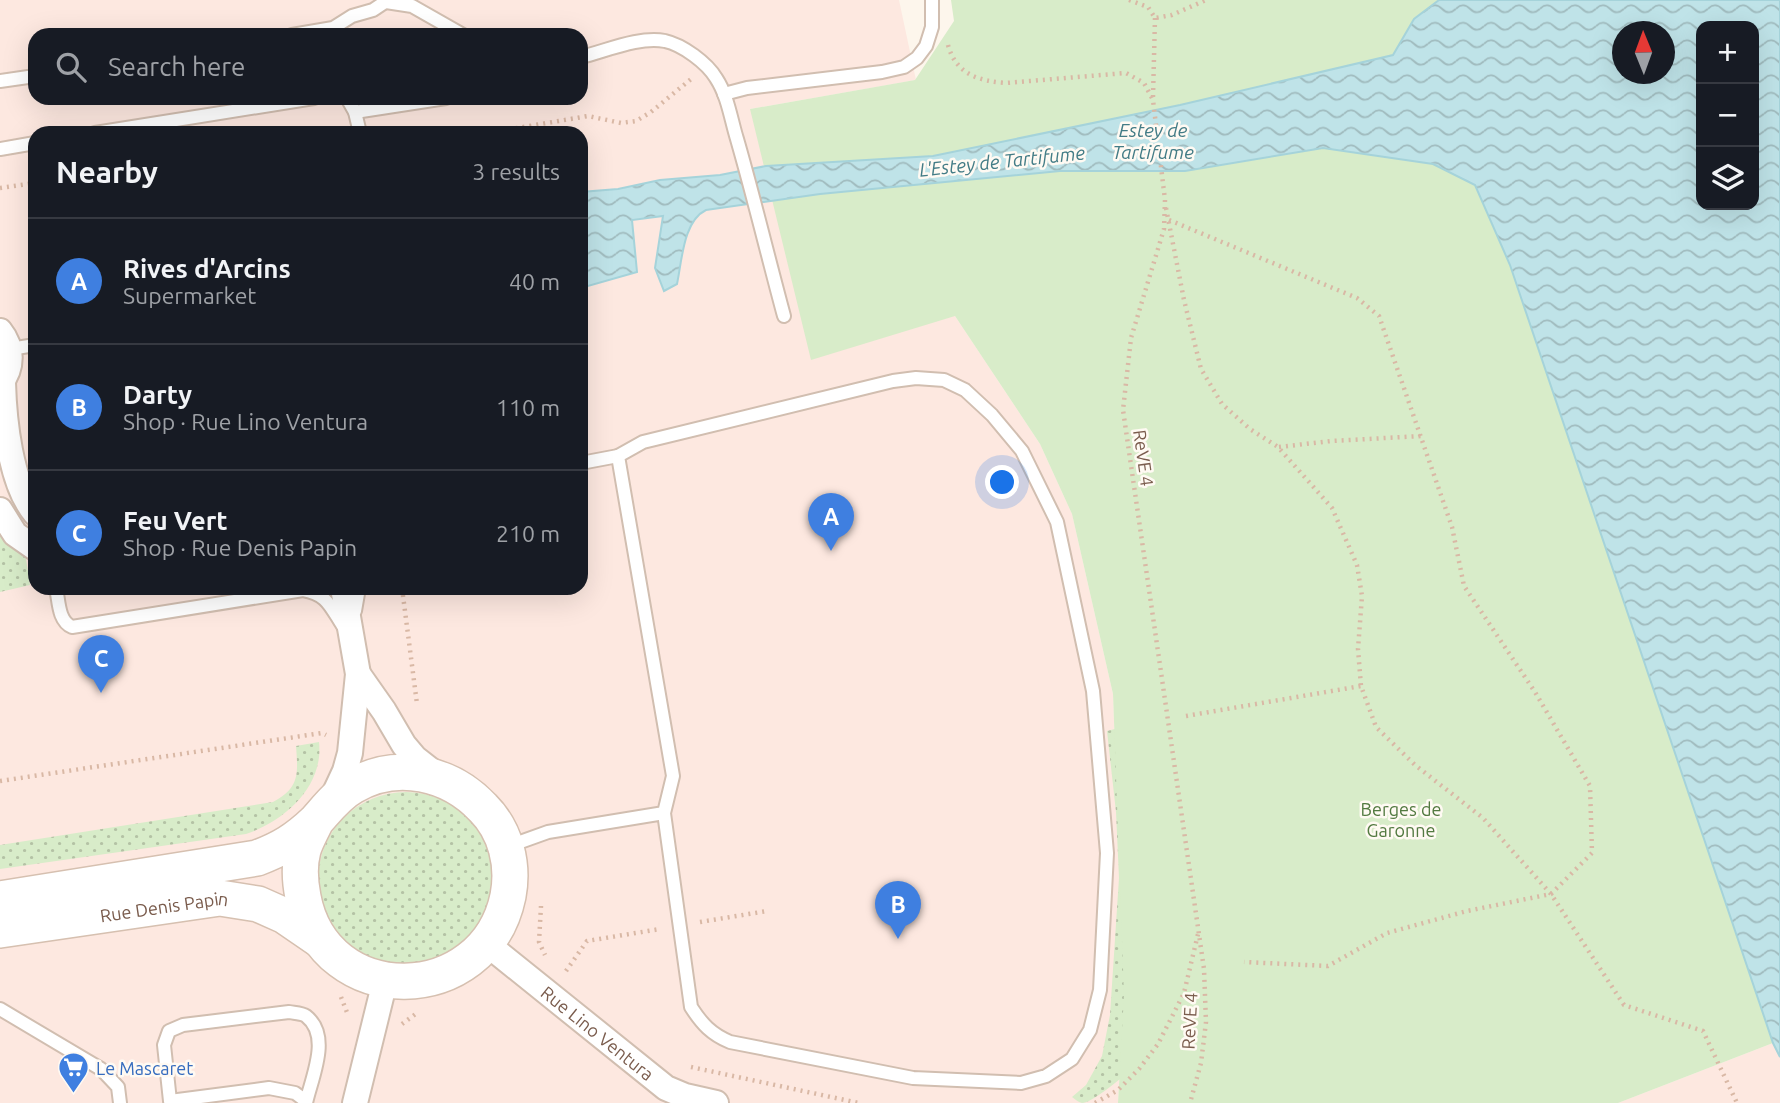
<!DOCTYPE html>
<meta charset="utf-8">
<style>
:root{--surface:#171b24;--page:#242831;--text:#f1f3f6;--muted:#9ea1a6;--line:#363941;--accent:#ea580c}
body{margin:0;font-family:Ubuntu,sans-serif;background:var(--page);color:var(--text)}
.controls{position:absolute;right:21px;top:21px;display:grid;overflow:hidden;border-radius:14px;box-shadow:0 7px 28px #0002}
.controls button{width:63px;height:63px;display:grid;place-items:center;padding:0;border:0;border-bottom:2px solid var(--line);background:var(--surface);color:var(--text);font:35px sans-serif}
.compass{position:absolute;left:1612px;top:21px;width:63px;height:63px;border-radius:50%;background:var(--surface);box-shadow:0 7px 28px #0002;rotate:359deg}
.you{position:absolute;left:1003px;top:483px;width:24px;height:24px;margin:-18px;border:5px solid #fff;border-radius:50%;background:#1a73e8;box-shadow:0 0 0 10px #1a73e833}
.badge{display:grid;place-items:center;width:46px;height:46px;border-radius:50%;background:var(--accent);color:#fff;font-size:23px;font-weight:700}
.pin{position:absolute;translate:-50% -58px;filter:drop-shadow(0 2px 4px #0008)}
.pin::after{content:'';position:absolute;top:37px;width:24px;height:21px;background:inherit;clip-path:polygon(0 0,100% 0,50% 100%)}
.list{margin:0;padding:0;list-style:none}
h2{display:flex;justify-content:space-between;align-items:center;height:91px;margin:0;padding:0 28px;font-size:30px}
h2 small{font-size:23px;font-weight:400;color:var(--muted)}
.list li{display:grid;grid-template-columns:46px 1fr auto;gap:21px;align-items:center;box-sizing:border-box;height:126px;padding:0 28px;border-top:2px solid var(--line)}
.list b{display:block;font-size:26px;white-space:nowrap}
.list p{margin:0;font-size:23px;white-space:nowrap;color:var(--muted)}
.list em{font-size:23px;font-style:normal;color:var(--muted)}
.icon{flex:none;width:38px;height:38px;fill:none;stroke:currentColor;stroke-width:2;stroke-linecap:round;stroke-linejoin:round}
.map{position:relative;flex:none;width:1780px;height:1103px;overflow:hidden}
.search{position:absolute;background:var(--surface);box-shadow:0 7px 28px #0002;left:28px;top:28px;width:560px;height:77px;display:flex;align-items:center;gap:18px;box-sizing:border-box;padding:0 24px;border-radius:21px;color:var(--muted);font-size:26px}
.panel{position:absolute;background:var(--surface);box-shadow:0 7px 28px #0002;left:28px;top:126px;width:560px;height:469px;border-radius:21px}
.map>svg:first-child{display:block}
.commercial{fill:#fde8e0;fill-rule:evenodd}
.grass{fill:url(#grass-dots)}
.park{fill:#d8ecc9}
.water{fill:url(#water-waves);stroke:#a5d3da;stroke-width:2;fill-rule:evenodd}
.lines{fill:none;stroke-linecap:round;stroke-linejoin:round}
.lane-casing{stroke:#d1beb0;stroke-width:16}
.street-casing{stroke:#d1beb0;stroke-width:28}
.secondary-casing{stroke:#d6c0b0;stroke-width:38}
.path{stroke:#d9b8a5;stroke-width:4.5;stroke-dasharray:2 5;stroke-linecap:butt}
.lane{stroke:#fff;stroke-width:12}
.street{stroke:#fff;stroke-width:24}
.secondary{stroke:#fff;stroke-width:35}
.labels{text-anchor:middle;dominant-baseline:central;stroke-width:5;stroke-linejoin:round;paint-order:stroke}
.street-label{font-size:18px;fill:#7a5c4d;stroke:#fffaf3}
.park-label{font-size:18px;fill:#537a41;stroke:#fffaf3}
.shop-label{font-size:18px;fill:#366cbe;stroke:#fffaf3;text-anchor:start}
.water-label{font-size:19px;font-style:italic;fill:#437c86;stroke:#fffaf3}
</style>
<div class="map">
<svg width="1780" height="1103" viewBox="0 0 1780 1103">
<defs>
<pattern id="grass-dots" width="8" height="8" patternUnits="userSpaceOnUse" patternTransform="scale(1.75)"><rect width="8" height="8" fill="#d8ecc9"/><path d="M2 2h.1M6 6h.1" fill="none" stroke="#b4c2a5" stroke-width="1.8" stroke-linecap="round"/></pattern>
<pattern id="water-waves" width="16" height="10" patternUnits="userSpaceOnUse" patternTransform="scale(1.75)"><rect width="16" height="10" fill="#bfe3e8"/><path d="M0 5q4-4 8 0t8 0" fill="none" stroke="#a0bbbe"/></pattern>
</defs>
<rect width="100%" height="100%" fill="#fdf6ec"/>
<g class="commercial">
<path d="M 0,0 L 899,0 L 916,80 L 750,109 L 955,316 L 1040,444 L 1072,514 L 1113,694 L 1124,995 L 1118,1103 L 0,1103 ZM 35,35 L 581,35 L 581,98 L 35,98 ZM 35,133 L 581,133 L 581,588 L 35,588 Z"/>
<polygon points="1773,1043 1780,1057 1780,1103 1618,1103"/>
</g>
<g class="grass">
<polygon points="0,523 26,559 30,585 0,592"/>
<path d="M 1145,721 L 1130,1071 C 1121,1078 1092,1103 1082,1103 C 1078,1102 1075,1099 1072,1097 L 1086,1085 L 1102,1056 L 1110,1015 L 1119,878 L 1116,812 L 1107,731 Z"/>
<path d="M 319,742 C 324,786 285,821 246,834 L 0,869 L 0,845 L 273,802 C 300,788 298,773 296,746 Z"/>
<circle cx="406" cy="880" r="88"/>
</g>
<polygon class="park" points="951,0 1439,0 1414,19 1393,55 1180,105 1185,170 1323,148 1433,164 1475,185 1510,265 1773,1043 1618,1103 1118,1103 1124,995 1113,694 1072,514 1040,444 955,316 811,360 750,109 915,80 954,21"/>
<path class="water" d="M 1439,0 L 1780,0 L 1780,1057 L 1773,1043 L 1510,265 L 1475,185 L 1433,164 L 1323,148 L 1185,171 L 1060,171 L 820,194 L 706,210 C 683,221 682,261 677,284 L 664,291 L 655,268 L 663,216 L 632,220 L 637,272 L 581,288 L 581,192 L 618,189 L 660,180 L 720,175 L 766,166 L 933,156 L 1180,105 L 1393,55 L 1414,19 ZM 1701,26 L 1754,26 L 1754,205 L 1701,205 ZM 1622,32 L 1664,32 L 1664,74 L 1622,74 Z"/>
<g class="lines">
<defs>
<g id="lane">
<polyline points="386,2 412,6 463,35"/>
<polyline points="292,35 333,28 352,16 373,10 388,0"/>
<path d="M 581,57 C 606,51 639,36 665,41 C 683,45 707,63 716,78 C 728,96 731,120 737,139 C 754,198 768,257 784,316"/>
<polyline points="0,81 35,76"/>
<polyline points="724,94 747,88 882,72 904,67 917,58 926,46 932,27 932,0"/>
<polyline points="347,98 355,112 360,133"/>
<polyline points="355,112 446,98"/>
<polyline points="95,133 314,98"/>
<polyline points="0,149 35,143"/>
<polyline points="10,349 35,345"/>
<polyline points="581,463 618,456"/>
<path d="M 56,588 C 59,601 58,621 72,627 L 303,590 C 327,594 330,606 343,626"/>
<polyline points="355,611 359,588"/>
<path d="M 509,846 L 548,832 L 664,813 L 691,1007 C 702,1024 711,1034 730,1042 L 913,1078 L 1021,1083 L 1046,1076 L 1072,1059 L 1090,1030 L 1100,990 L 1107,853 L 1093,691 L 1057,522 L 1022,451 L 992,415 L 965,390 L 944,380 L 916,378 L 893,381 L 643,442 L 618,456 L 673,776 L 664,813"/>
<polyline points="0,1009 101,1069 118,1087 120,1103"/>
<path d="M 306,1101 L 295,1093 L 269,1088 L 170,1101 L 164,1045 L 169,1031 L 183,1025 L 289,1012 C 294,1013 302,1013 306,1016 C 332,1036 311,1079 306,1103"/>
</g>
<g id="street">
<path d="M 0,331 C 13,347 13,368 0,384"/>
<path d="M 3,382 C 4,419 10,483 35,513"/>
<polyline points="0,510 15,534 35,548"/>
<polyline points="358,674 384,711 404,745 415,758 438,776"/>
<polyline points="332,799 345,771 350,753 358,674 343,588"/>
<path id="s1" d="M 487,944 L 666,1088 L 685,1096 L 716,1103"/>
<polyline points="355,1103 385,981"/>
</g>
<g id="secondary">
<path d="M 0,899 L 257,858 C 281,849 296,840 315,822 C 327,809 337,795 353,786 C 397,760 450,773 483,808 C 506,831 514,865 508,896 C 485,1008 324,1011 303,897 C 300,882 299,865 303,850 C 306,840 312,830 316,821"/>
<path id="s2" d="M 0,930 L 220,898 L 258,904 L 285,916 L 320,940"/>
</g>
</defs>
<use href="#lane" class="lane-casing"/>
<use href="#street" class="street-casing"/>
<use href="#secondary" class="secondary-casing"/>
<g class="path">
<polyline points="1129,0 1148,7 1155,18 1172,15 1206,0"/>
<path d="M 948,45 C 956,74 978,81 1006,83 L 1126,73 L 1144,83 L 1153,100 L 1165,200 L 1164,229 L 1131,338 L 1123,410 L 1204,969 L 1206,1022 L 1201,1063 L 1190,1103"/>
<polyline points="1153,97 1155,18"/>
<polyline points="379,131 393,133"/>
<polyline points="488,133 588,116 621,123 636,121 651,112 691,79"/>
<polyline points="0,188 35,183"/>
<polyline points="1166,208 1184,300 1201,369 1222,404 1250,429 1278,447 1332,508 1357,565 1362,596 1358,649 1361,686 1376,727 1415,765 1483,818 1551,894 1624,1005 1703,1031 1737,1103"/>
<polyline points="1169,220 1357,298 1379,316 1452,527 1464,586 1535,692 1590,786 1592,853 1551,894 1467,911 1387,933 1328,966 1244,962"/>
<polyline points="1279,447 1331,441 1422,436"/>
<polyline points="402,588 417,704"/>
<polyline points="1186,716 1361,686"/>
<polyline points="0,781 322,733 326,735"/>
<polyline points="541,906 539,942 545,955"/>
<polyline points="700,922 767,911"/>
<polyline points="566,971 587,941 660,929"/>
<polyline points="341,997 348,1015"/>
<polyline points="402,1024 417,1013"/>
<polyline points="691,1067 859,1103"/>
<polyline points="1095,1103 1118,1090 1139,1069 1158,1044 1184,993 1198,934"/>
</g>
<use href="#lane" class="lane"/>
<use href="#street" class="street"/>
<use href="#secondary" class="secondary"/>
</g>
<defs>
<symbol id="supermarket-pin" viewBox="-11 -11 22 30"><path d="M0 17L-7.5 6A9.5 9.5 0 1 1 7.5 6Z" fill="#3f7fe0" stroke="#fffaf3"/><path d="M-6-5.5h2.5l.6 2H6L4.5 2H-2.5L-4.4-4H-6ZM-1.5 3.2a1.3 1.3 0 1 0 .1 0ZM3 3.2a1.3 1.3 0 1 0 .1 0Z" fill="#fff"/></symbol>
</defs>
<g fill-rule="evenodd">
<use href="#supermarket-pin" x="56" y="1050" width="35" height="47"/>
</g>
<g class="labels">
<g class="street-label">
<text transform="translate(1144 458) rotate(82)">ReVE 4</text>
<text stroke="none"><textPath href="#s2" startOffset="166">Rue Denis Papin</textPath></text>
<text transform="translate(1189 1021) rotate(-87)">ReVE 4</text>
<text stroke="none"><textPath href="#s1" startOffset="142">Rue Lino Ventura</textPath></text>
</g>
<g class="park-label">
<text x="1401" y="809">Berges de<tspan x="1401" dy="21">Garonne</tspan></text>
</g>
<g class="shop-label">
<text x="96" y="1068">Le Mascaret</text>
</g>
<g class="water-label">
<text x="1153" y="130">Estey de<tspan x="1153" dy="22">Tartifume</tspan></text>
<text transform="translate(1002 161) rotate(-6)">L'Estey de Tartifume</text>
</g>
</g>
</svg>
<div class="controls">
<button>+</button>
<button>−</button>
<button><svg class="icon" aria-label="layers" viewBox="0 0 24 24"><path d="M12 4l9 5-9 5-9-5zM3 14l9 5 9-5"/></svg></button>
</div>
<svg class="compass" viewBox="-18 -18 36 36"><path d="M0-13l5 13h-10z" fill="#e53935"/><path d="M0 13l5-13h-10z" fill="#9ea1a6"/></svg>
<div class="you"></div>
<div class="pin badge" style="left:831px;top:551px;background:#3f7fe0">A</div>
<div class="pin badge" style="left:898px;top:939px;background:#3f7fe0">B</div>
<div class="pin badge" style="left:101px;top:693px;background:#3f7fe0">C</div>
<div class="search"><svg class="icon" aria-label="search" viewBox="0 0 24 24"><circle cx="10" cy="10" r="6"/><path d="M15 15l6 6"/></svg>Search here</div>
<section class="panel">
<h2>Nearby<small>3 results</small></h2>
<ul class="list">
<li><span class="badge" style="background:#3f7fe0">A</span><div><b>Rives d'Arcins</b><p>Supermarket</p></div><em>40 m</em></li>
<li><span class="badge" style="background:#3f7fe0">B</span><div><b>Darty</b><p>Shop · Rue Lino Ventura</p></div><em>110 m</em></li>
<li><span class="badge" style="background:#3f7fe0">C</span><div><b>Feu Vert</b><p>Shop · Rue Denis Papin</p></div><em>210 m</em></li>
</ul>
</section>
</div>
